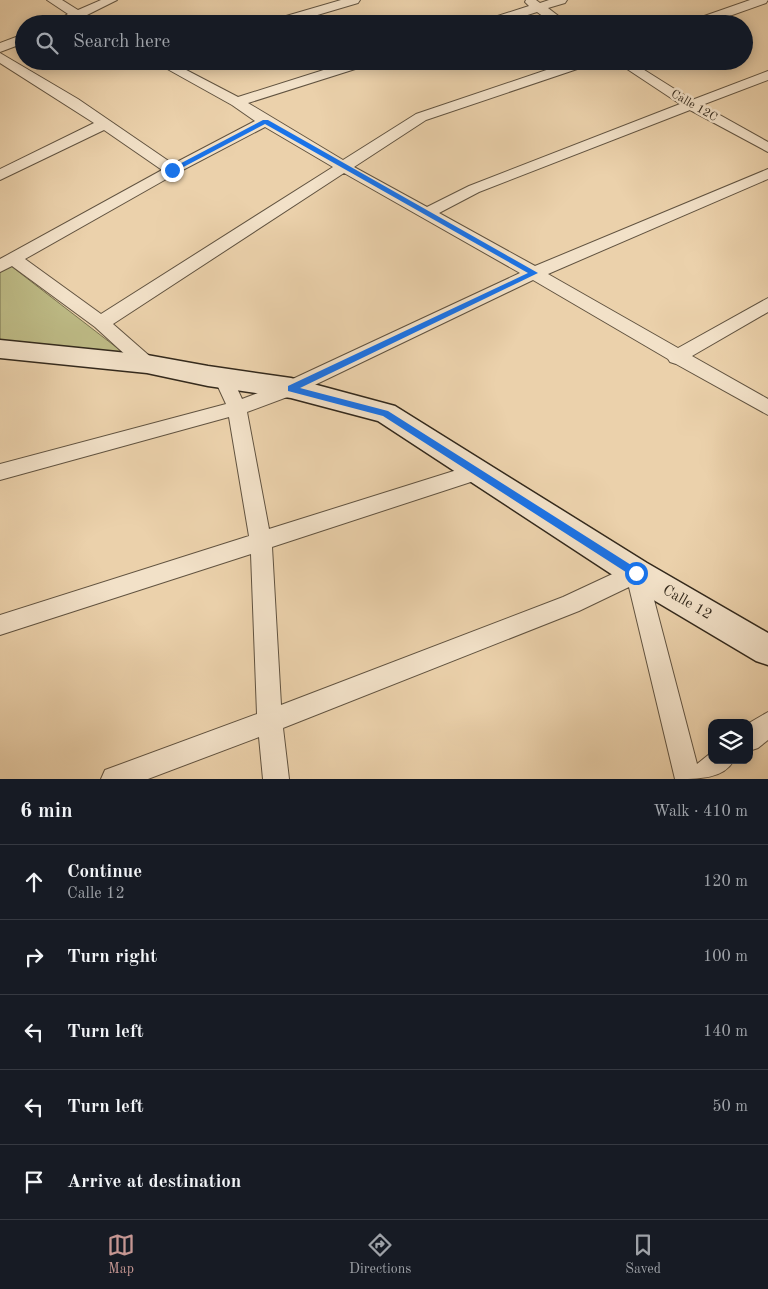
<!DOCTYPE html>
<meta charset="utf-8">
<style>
:root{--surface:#171b24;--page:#242831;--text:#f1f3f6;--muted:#9ea1a6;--line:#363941;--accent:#c59692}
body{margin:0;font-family:"Old Standard TT",serif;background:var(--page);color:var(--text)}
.controls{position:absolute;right:15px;bottom:15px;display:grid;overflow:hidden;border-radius:10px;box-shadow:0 2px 12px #0003}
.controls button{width:45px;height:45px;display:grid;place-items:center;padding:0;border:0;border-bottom:1px solid var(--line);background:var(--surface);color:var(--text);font:25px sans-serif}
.stop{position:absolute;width:15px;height:15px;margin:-11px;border:4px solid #1a73e8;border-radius:50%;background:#fff}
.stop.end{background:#1a73e8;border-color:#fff;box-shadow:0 1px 5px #0008}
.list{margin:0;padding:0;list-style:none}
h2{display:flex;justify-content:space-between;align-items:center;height:65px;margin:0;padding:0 20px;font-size:21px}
h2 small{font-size:16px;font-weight:400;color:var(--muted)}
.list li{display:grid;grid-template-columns:32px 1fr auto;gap:15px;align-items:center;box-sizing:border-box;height:75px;padding:0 20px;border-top:1px solid var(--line)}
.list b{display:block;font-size:19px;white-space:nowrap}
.list p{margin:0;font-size:16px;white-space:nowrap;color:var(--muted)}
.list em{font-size:16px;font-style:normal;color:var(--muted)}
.icon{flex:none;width:28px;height:28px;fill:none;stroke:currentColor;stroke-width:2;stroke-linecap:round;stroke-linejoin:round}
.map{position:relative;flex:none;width:768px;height:779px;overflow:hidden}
.search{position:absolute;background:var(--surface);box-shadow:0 2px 12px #0003;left:15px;right:15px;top:15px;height:55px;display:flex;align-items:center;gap:12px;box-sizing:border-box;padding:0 18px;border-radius:28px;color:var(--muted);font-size:19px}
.sheet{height:440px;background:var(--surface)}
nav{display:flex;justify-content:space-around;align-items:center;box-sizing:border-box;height:70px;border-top:1px solid var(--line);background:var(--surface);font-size:14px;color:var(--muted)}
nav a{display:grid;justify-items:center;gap:2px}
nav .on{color:var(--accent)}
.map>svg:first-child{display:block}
.green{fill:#bdba85;stroke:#787250}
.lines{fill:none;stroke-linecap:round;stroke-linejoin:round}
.minor-casing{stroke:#615340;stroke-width:2}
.secondary-casing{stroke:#33291c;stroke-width:3}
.minor{fill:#f2e1c8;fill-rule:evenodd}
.secondary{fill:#f2e1c8;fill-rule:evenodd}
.route{fill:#1a73e8}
.labels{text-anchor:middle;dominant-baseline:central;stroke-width:5;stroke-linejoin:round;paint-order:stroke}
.far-street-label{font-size:12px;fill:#33291c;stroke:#f2e1c8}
.street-label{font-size:15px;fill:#33291c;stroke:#f2e1c8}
</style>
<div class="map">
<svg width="768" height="779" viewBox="0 0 768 779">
<rect width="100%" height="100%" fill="#ebd1ab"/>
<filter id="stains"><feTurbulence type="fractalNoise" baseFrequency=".004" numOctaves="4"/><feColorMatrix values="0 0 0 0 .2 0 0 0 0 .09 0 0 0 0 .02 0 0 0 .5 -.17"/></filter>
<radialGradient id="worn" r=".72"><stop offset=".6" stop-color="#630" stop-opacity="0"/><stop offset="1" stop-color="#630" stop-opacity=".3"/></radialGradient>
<polygon class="green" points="11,266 125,354 0,341 0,272"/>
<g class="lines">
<defs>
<g id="minor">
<polygon points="47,0 62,0 78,10 101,0 117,0 87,15 99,24 84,24 77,19 67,24 50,24 68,14"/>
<polygon points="341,0 360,0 358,3 287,24 267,24 269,21"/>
<polygon points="526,0 536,0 540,3 549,0 567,0 565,3 548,8 569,24 554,24 537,12 499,24 480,24 482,21 529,6 525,2"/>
<polygon points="750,0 768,0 766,3 707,24 688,24 690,21"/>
<polygon points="24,34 24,43 0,52 0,43"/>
<path d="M 0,53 L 78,99 L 173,164 L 255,121 L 232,105 L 153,61 L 169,61 L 238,97 L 352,61 L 372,61 L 371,64 L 248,103 L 343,160 L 416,114 L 573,61 L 593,61 L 592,64 L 426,120 L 354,167 L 427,207 L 469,186 L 680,104 L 615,61 L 630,61 L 692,100 L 768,71 L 768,80 L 702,105 L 768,142 L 768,152 L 690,110 L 479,192 L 439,213 L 535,266 L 768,169 L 768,179 L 548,274 L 678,348 L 768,298 L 768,312 L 692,356 L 768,399 L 768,415 L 676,364 L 670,362 L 668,359 L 533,280 L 298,393 L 247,412 L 269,529 L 476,464 L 483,466 L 486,472 L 483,478 L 272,547 L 281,705 L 563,597 L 636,563 L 644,566 L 647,573 L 697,764 L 712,752 L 712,760 L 734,760 C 724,779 699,779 675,779 L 629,587 L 579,611 L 283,728 L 289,779 L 263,779 L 259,737 L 148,779 L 101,779 L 105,770 L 257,714 L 251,554 L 0,635 L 0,615 L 249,536 L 229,417 L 0,480 L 0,464 L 226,404 L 214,378 L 216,373 L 223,371 L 230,373 L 242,399 L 284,383 L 520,273 L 344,173 L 113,324 L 153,359 L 156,364 L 153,369 L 147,371 L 141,369 L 95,327 L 12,266 L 0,272 L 0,259 L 162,170 L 104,130 L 0,180 L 0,169 L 94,123 L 0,63 ZM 265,127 L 333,167 L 101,314 L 25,259 L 177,173 Z"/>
<polygon points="768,712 768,740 758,748 749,751 749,723"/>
</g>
<polygon id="secondary" points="0,340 147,355 208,366 291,378 395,406 647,563 768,633 768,665 756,661 625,583 378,421 291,398 208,386 147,373 0,358"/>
</defs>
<use href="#minor" class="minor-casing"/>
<use href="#secondary" class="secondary-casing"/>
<use href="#minor" class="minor"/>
<use href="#secondary" class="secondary"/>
</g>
<polygon class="route" points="263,120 268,120 538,273 300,388 388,411 639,570 639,576 632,576 383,416 288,391 288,386 528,273 265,124 174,172 168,170"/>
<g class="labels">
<g class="far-street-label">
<text transform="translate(694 106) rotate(30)">Calle 12C</text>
</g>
<g class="street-label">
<text transform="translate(687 603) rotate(30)">Calle 12</text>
</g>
</g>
<rect width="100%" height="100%" filter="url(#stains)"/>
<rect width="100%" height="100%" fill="url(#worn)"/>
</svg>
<div class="controls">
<button><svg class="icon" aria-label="layers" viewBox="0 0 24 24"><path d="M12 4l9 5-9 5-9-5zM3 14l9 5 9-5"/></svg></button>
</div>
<div class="stop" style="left:636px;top:573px"></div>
<div class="stop end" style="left:172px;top:170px"></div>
<div class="search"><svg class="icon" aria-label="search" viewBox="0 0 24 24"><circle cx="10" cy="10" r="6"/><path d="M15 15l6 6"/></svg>Search here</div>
</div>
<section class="sheet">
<h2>6 min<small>Walk · 410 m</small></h2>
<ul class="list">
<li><svg class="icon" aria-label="ahead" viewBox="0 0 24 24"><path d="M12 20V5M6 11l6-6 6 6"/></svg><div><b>Continue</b><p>Calle 12</p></div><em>120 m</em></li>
<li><svg class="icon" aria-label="right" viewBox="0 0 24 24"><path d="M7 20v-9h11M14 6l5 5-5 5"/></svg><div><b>Turn right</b></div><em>100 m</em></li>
<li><svg class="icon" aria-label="left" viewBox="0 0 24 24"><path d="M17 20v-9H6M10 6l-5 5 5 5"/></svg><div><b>Turn left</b></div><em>140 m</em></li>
<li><svg class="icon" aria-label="left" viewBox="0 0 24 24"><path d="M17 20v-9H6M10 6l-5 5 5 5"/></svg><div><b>Turn left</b></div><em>50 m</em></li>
<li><svg class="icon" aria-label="arrive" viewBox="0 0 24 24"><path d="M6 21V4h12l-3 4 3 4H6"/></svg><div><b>Arrive at destination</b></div></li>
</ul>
</section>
<nav>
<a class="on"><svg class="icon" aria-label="map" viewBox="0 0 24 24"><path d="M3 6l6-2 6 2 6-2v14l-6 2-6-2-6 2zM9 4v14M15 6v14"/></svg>Map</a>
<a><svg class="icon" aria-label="directions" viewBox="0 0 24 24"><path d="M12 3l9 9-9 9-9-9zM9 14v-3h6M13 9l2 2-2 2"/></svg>Directions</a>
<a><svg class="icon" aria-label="saved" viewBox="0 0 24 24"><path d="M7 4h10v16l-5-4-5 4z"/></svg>Saved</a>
</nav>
